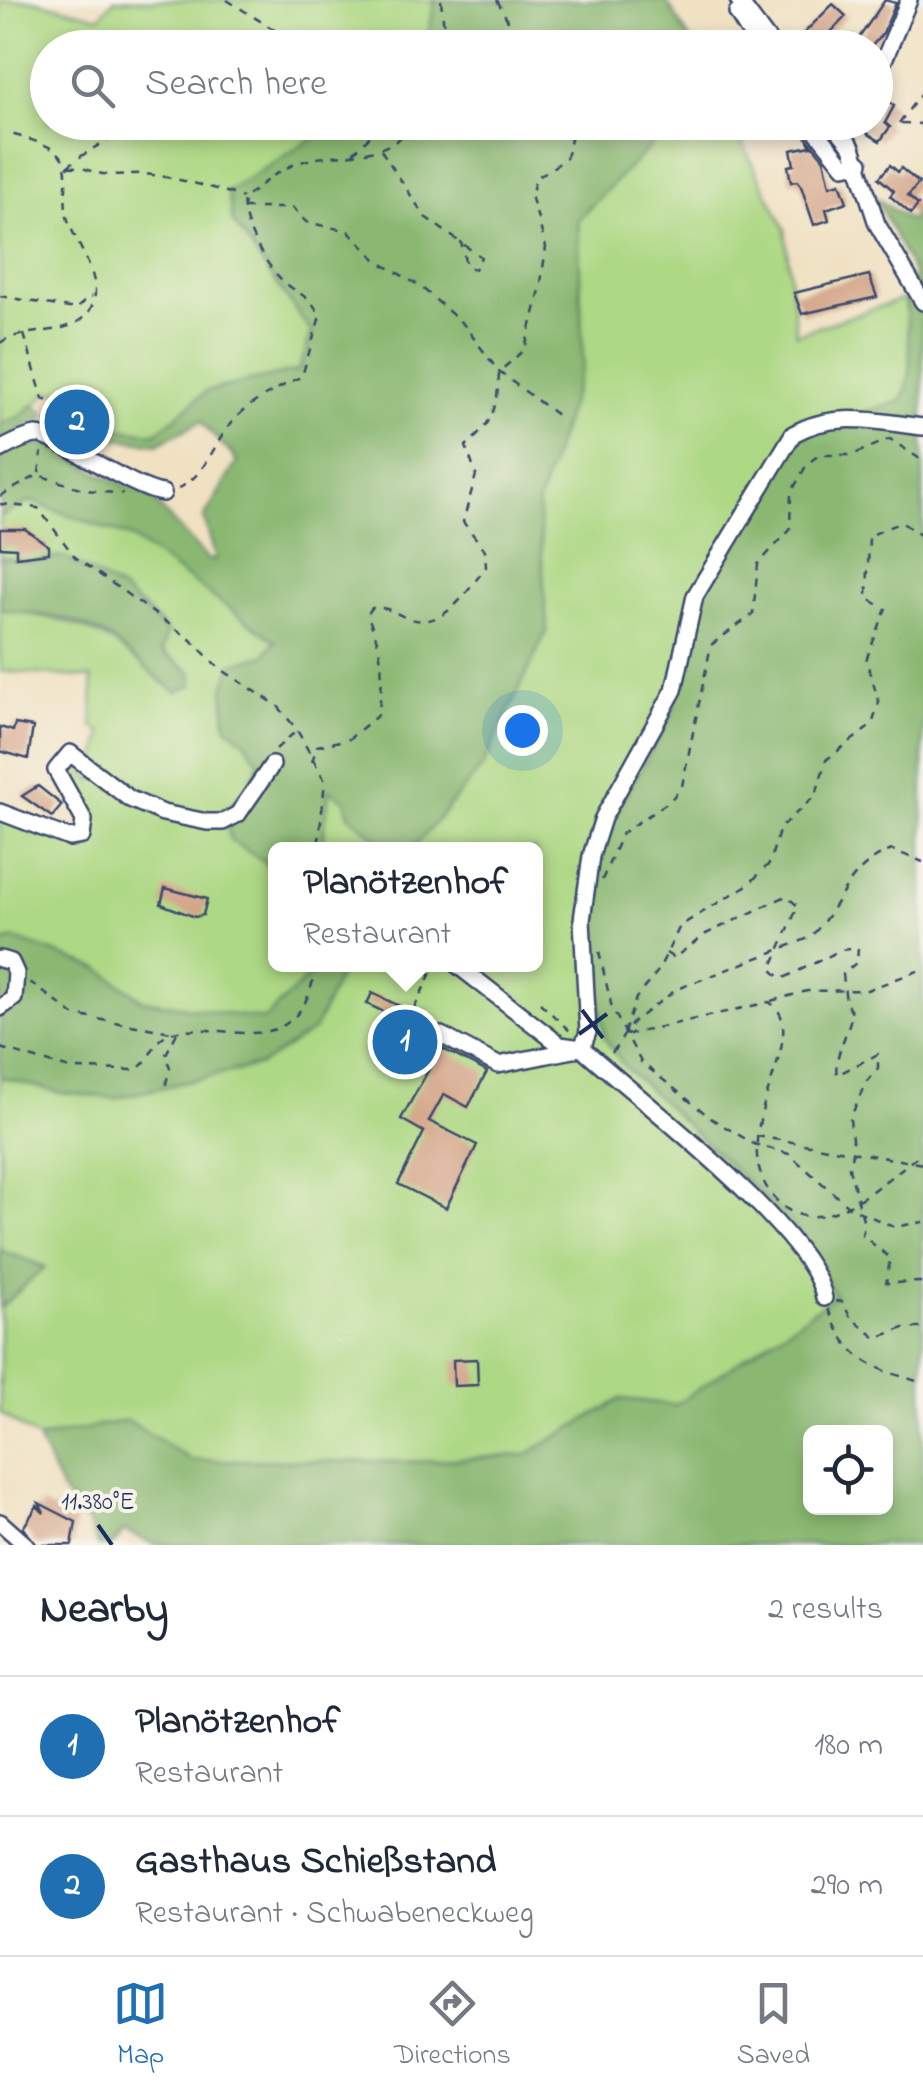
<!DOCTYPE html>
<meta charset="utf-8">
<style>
:root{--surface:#fff;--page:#f2f2f3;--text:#1f2937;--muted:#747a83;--line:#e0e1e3;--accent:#1f6fb2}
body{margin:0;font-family:"Indie Flower",sans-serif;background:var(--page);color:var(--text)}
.controls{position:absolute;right:30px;bottom:30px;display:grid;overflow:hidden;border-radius:15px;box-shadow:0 5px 15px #0003}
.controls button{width:90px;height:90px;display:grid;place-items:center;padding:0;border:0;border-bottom:2px solid var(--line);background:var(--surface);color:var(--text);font:50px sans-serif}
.you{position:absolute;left:522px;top:730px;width:35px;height:35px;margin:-25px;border:8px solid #fff;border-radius:50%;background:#1a73e8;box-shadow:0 0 0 15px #1a73e833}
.badge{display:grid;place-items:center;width:65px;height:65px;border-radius:50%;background:var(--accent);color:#fff;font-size:32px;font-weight:700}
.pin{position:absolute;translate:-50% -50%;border:5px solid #fff;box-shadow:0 2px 10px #0006}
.popup{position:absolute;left:268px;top:842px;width:275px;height:130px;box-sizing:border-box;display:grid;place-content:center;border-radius:15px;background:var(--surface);filter:drop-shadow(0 2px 8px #0005);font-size:32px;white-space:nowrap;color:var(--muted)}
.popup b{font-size:38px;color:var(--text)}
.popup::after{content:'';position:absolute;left:50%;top:100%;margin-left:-20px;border:20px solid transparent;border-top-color:var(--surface)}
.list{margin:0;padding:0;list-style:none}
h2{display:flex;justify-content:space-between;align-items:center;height:130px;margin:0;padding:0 40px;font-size:42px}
h2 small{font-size:32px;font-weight:400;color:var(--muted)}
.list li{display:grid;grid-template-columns:65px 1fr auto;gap:30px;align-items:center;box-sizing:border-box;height:140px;padding:0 40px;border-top:2px solid var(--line)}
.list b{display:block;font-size:38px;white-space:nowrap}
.list p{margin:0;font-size:32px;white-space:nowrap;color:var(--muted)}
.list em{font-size:32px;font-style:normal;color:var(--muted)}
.icon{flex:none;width:55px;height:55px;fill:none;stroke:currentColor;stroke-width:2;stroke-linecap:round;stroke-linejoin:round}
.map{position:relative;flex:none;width:923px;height:1545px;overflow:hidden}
.search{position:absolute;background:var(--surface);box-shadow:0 5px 15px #0003;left:30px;right:30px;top:30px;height:110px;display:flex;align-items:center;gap:25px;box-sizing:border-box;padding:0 35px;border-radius:55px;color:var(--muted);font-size:38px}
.sheet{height:410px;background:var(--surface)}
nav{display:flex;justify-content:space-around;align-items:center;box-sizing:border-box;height:140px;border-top:2px solid var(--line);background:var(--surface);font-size:28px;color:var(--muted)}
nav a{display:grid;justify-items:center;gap:5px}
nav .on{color:var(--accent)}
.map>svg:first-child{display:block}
.green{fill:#add884;stroke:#648471;stroke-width:2.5}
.forest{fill:#8ab872;stroke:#527468;stroke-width:2.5;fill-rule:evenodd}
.building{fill:#d3a386}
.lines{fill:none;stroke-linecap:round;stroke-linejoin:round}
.minor-casing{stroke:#3b4a6d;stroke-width:20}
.path{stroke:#3b4a6d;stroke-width:2.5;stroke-dasharray:8 8;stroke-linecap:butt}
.minor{stroke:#fff;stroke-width:15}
.ticks{fill:none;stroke:#1b2f5e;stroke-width:4}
.ticks-label{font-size:25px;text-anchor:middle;fill:#1b2f5e;stroke:#f7f3e8;stroke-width:8;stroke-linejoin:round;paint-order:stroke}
</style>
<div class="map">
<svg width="923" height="1545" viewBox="0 0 923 1545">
<rect width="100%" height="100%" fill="#f7f3e8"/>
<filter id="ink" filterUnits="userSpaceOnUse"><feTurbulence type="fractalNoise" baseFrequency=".01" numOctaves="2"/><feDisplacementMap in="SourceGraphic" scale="20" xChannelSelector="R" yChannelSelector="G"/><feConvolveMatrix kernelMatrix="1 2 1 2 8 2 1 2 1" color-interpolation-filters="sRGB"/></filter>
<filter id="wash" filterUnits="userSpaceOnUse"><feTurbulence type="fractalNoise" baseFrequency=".0048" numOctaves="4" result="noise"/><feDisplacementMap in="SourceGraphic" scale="40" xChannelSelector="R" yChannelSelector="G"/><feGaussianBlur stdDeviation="2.25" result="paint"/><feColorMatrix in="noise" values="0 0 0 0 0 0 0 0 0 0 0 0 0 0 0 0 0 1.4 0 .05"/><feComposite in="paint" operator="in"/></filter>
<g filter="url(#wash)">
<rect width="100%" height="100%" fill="#f0e1c3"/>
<g class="green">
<polygon points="0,0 33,0 99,17 114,0 435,0 426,47 48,48 48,122 338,123 228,192 233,222 312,333 299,370 207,391 155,434 102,426 83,394 49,392 18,419 0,423"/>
<path d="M 673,123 L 732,123 L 785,229 L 796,334 L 904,299 C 910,334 921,369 902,401 L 806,430 L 700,596 L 671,717 L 653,742 L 586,921 L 605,1038 L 624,1066 L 793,1225 L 836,1296 L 675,1405 L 621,1399 L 526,1455 L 411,1462 L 191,1460 L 127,1420 L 38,1439 L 0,1412 L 0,1308 L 45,1267 L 0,1250 L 0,1077 L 61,1093 L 115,1098 L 260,1065 L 314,1030 L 344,965 L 535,964 L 535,850 L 391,849 L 416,845 L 547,630 L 538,502 L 583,364 L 578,219 Z"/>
<path d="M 30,501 L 130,537 L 275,641 L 266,655 L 232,664 L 226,726 L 246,742 L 259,763 L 250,784 L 226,813 L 269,868 L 275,869 L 275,964 L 320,965 L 265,1020 L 142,1000 L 100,969 L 15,939 L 0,943 L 0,818 L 88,850 L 94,827 L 63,775 L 67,766 L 77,767 L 93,781 L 102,734 L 93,726 L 92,678 L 0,671 L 0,609 C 73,620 110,630 164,684 L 191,672 L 162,652 L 167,631 L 142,606 L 64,557 L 29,562 L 0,557 L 0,517 Z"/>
<polygon points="329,789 345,800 349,815 389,849 322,850"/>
</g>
<g class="forest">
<polygon points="435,0 666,0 694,47 426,47"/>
<path d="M 338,123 L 673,123 L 578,219 L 583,364 L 538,502 L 547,630 L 483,766 L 416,845 L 389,849 L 349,815 L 345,800 L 329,790 L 322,849 L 275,850 L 275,869 L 230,840 L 225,813 L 250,784 L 259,763 L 246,742 L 226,726 L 224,688 L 232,664 L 265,655 L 275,641 L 130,537 L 30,501 L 0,517 L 0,423 L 18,418 L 33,405 L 43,410 L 44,418 L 6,437 L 5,452 L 26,444 L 56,445 L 96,472 L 148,495 L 208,560 L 216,559 L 204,518 L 237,462 C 227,445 211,438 202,421 L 157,444 L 98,436 L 102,426 L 155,434 L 207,391 L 299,370 L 312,333 L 233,222 L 228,191 Z"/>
<path d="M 876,198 L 910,221 L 923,200 L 923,1545 L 156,1545 L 124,1531 L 113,1545 L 98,1545 L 90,1526 L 62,1491 L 38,1439 L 127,1420 L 191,1460 L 411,1462 L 526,1455 L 621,1399 L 675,1405 L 835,1296 L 793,1225 L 624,1066 L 605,1038 L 586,921 L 601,837 L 671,717 L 700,596 L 790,446 L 806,430 L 902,401 C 923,355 894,323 914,275 ZM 810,1432 L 886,1432 L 886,1508 L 810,1508 Z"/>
<polygon points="0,557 29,562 64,557 123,591 167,631 161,652 191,672 193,685 176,692 103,634 70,620 0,609"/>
<polygon points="15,939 100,969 142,1000 264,1020 320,965 344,965 314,1030 260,1065 115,1098 61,1093 0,1077 0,943"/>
<polygon points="0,1250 45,1267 0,1308"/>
</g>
<g id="blocks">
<g class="building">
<polygon points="885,0 896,3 883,33 870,48 852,48"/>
<polygon points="833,4 846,16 816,48 807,48 798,39"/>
<polygon points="876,92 894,106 885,123 890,127 880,141 849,122 876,122"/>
<polygon points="806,137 824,159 830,186 840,183 847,202 826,209 829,220 814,225 801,186 797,181 791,182 788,166 794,165 791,150 811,146"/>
<polygon points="890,165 898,172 901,168 919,183 908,196 918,205 911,214 890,196 894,191 879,178"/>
<polygon points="869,275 877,297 802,314 794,293"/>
<polygon points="77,405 95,437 89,446 68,435 72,430 63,413"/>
<polygon points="0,529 25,529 49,546 49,553 16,557 16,548 0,547"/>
<polygon points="15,724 33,727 28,759 0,751 0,727 13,731"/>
<polygon points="38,786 62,805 52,817 22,796"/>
<polygon points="165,888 207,899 203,915 195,917 161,904"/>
<polygon points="372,993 406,1009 402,1017 431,1030 410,1068 382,1055 399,1019 367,1004"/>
<polygon points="441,1048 487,1072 468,1107 444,1094 429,1121 477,1145 446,1208 398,1184 424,1132 401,1119"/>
<polygon points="477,1359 478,1385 454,1386 453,1360"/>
<polygon points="39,1503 76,1522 72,1545 37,1545 23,1528 37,1506 44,1513"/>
</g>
</g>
</g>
<g filter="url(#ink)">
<use href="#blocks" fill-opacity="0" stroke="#3b4a6d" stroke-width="2.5"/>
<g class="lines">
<defs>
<g id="minor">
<polyline points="738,0 774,48"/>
<polyline points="737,13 759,48"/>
<polyline points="876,79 909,0"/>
<polyline points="809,122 844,166 860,163"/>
<polyline points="832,122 852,147 877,224 923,302"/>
<path d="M 0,450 C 11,444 24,437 36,435 C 52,433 132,489 163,493"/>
<polyline points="0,812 69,838 82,836 84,820 56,770 70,753 130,799 163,813 207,822 223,822 238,814 272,765"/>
<polyline points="0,959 11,962 16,973 14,998 0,1008"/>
<path d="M 456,964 L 560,1045 L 582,1048 C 637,1098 814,1232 824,1298"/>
<polyline points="441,1035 498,1065 573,1050"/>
<path d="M 582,1048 L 588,1032 L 582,920 L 591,856 L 603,818 L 674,690 L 695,596 L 793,434 C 835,410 877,422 923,427"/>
<polyline points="0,1522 26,1545"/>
</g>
</defs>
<use href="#minor" class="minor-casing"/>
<g class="path">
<polyline points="227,0 303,48"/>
<polyline points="441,0 446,48"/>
<polyline points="497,0 522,48"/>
<polyline points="392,122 406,131"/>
<polyline points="899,123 923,91"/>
<polyline points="901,123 923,124"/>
<polyline points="381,150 425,217 481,257 475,269 466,267 461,241"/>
<polyline points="353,153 384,122"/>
<path d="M 67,167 C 92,147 121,130 154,126 C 181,123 207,132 234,122"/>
<path d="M 68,167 C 81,166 86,170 98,173 C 111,177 131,173 145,174 C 162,175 232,191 242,198"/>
<polyline points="243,208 293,208 306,222 348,231 379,262 420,286 464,325 499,372 561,418"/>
<polyline points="0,296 75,309 92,296"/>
<polyline points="24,334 43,399 61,406 62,421 43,421"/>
<path d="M 0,343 C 25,326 66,338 87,314 C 110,286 77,248 68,220 C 61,200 73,168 59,154 C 48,143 23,138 8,133"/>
<polyline points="39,473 42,452"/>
<path d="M 178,489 C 204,475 210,453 226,430 C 243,404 276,390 302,376 L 320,316 C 310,294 295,294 280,278 C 264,262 240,221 244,199 C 263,183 280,168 304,161 C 336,151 396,161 411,122"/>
<polyline points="0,496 38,475 86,490 123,494"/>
<polyline points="0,504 38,508 75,557 190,639 219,668 278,706 297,730 325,781 318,850"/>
<polyline points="276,749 295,732"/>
<path d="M 312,762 L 317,746 L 349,739 L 378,715 C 384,677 384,650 367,615 L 372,608 C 389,606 395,614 410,619 C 446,629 467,591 486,567 L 485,550 L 463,522 L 476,475 L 466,446 C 493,423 498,407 499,372 L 525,349 L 540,290 L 546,247 L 531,195 L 536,178 L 566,159 L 572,135 L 568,122"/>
<polyline points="602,880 622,833 670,801 682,786 711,645 753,614 758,564 790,530 791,493 807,464 819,455 852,455 890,439 923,461"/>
<polyline points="599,952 612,1008 641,1062 712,1119 754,1144 789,1154 849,1207 894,1227 923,1222"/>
<path d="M 666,953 L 674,958 L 706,934 L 786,896 L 798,906 L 771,969 L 782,979 L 841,950 L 858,948 L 857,962 L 843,974 L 846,1003 L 852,1012 C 849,1033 833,1056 837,1075 L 878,1054 L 878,1068 L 866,1082 L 850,1119 L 853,1149 L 849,1168 L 864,1223 L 862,1235 L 890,1258 L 886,1283 L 923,1282"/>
<polyline points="30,982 74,1015 177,1033 165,1056 170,1067 165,1088"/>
<polyline points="771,1001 807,991 867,990 923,969"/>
<polyline points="540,1003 573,1034"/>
<polyline points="434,1026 411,1015 435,964"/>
<polyline points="624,1033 636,998 658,971 680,926 749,884 769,864 780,828 816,795 826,760 872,725 879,702 866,660 886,609 867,598 869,536 901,522 923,537"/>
<path d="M 626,1035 L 769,1002 C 818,1033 721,1130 772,1195 C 816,1252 882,1180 923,1153"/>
<path d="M 0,1048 L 70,1069 L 135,1070 C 151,1062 152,1042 166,1035 C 209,1016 267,1056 301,1009 C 311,995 312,979 319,964"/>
<path d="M 612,1053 L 633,1022 L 677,989 L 809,938 C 844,905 844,868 892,850 L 923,862"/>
<polyline points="756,1136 923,1164"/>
<polyline points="835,1301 842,1302 851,1318 876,1338 904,1328 923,1328"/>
<path d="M 828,1309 C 850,1363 871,1367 923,1383"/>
</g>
<use href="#minor" class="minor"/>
</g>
</g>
<path class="ticks" d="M 582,1010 L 603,1038M 579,1034 L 607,1014M 98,1525 L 112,1545"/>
<g class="ticks-label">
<text x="98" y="1509">11.380°E</text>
</g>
</svg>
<div class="controls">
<button><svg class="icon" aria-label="locate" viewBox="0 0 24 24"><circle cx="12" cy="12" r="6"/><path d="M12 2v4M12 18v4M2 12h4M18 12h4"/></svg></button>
</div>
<div class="you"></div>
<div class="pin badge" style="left:405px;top:1042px">1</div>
<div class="popup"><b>Planötzenhof</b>Restaurant</div>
<div class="pin badge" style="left:77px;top:422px">2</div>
<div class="search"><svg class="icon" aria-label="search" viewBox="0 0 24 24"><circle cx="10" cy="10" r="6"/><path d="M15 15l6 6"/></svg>Search here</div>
</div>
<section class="sheet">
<h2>Nearby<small>2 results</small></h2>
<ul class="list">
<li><span class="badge">1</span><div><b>Planötzenhof</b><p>Restaurant</p></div><em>180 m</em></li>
<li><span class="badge">2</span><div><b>Gasthaus Schießstand</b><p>Restaurant · Schwabeneckweg</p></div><em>290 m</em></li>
</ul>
</section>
<nav>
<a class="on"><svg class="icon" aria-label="map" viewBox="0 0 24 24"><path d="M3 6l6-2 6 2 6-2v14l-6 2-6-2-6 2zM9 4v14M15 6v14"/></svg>Map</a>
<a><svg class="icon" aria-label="directions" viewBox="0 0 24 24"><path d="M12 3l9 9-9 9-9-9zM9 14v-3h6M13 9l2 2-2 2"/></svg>Directions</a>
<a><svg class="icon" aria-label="saved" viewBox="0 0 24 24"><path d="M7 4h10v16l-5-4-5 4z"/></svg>Saved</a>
</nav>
